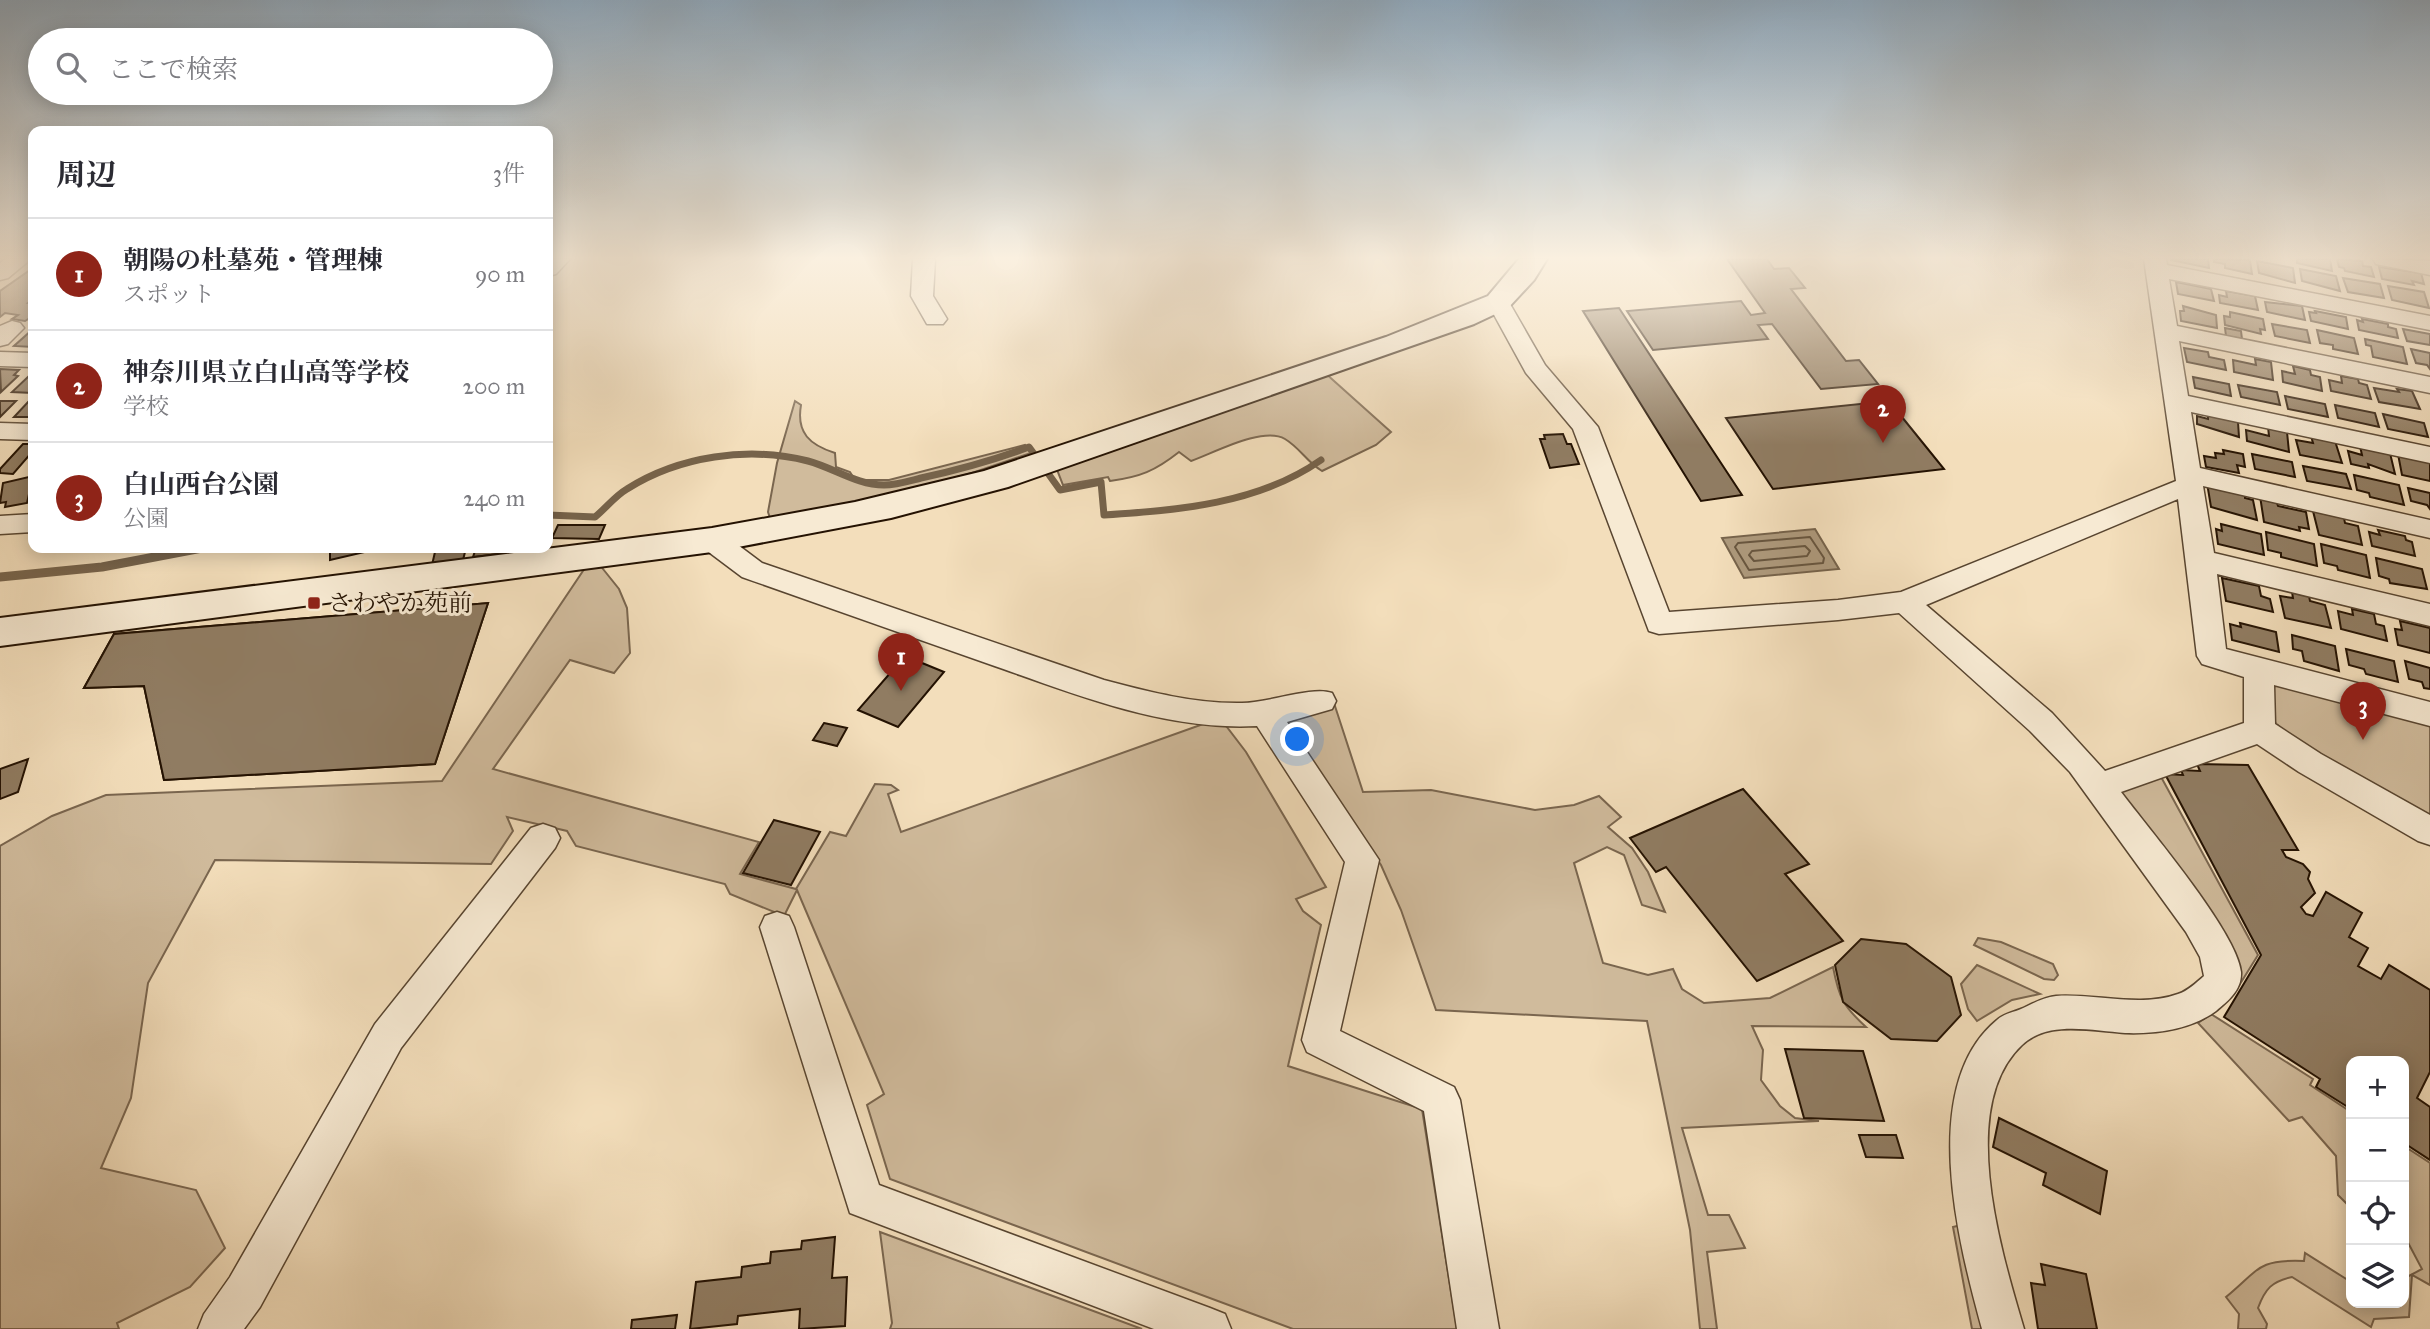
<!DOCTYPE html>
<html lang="ja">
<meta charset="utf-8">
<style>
:root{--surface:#fff;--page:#f2f2f3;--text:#2b2b33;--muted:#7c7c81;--line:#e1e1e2;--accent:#8f2418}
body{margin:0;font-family:"IM FELL Great Primer","Noto Serif JP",serif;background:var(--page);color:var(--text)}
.controls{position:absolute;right:21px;bottom:21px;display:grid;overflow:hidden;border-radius:14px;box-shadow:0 4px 18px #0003}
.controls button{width:63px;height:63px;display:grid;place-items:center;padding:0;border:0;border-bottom:2px solid var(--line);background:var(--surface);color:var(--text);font:35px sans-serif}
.you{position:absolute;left:1298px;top:740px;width:24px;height:24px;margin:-18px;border:5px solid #fff;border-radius:50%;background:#1a73e8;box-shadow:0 0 0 10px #1a73e833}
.badge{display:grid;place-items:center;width:46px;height:46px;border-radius:50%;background:var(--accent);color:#fff;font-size:23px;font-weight:700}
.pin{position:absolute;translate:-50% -58px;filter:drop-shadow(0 2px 4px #0008)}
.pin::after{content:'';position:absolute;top:37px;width:24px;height:21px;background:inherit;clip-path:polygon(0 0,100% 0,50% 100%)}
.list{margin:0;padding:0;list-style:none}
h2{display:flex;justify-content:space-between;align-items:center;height:91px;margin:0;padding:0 28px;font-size:30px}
h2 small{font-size:23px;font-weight:400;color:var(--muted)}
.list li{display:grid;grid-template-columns:46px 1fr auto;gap:21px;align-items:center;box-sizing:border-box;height:112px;padding:0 28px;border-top:2px solid var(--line)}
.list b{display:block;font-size:26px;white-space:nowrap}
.list p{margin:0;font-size:23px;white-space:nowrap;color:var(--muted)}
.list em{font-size:23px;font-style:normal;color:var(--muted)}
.icon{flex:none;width:38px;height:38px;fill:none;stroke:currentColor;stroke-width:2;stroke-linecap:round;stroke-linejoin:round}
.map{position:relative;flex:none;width:2430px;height:1329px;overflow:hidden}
.search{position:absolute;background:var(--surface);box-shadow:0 4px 18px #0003;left:28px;top:28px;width:525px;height:77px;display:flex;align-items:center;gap:18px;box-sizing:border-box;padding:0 24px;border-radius:38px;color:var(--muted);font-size:26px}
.panel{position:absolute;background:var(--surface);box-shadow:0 4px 18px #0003;left:28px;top:126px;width:525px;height:427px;border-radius:14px}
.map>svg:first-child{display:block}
.green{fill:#d0bb9c;stroke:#7a664f;stroke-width:2}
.water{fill:#ad997c;stroke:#76634b;stroke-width:2}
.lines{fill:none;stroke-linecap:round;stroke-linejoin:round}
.shore{stroke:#68563f;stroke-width:2}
.stream-far1{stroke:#76634b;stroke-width:7}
.stream{stroke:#76634b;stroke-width:9}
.building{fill:#907c62;stroke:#241202;stroke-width:2;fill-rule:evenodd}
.street-casing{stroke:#584530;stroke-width:3}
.secondary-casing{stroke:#241202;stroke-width:4}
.street{fill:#f7ead3;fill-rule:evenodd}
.secondary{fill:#f7ead3;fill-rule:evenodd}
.poi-dot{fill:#8f2418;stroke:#f7ead3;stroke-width:2.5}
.labels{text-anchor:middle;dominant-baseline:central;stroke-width:6;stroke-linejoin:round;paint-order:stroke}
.poi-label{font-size:24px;fill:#241202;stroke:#f7ead3;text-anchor:start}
</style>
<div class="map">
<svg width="2430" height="1329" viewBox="0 0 2430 1329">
<rect width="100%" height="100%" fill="#f3debb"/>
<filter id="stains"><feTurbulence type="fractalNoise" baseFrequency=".00286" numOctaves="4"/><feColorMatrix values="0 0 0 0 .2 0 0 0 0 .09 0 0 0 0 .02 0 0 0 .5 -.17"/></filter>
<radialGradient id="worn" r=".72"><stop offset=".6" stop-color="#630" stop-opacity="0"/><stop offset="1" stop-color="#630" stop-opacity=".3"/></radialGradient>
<g class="green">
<path d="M 1324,372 L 1391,432 L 1376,445 L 1322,471 C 1307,462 1300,448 1285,439 C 1263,426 1214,453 1191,461 L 1179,452 C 1155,471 1140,477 1110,481 L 1108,477 L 1063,485 L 1056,467 Z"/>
<path d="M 795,401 L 801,405 C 796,433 810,445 835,453 L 836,467 L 850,472 L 855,480 L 889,480 L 1025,445 L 1031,453 L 972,473 L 885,496 L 770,518 L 768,512 L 777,463 Z"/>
<polygon points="599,564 619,589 627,608 630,653 614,673 570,660 493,769 759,842 740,874 796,889 830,832 846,836 875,784 891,785 898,790 888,794 901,832 1220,718 1246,752 1326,887 1296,899 1303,911 1321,925 1288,1066 1422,1109 1457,1329 1293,1329 890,1179 867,1105 884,1094 797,890 784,916 730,894 725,884 576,846 567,831 507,817 513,831 491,864 215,860 148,983 131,1098 101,1168 196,1190 225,1248 190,1287 117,1323 119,1329 0,1329 0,846 52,816 106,795 442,781 587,565"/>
<polygon points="2270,676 2430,717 2430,822 2319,761 2272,720"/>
<path d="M 1333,700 L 1363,792 L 1431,790 L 1535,810 L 1574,805 L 1599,796 L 1621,817 L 1608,827 L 1632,848 L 1648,872 L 1665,912 L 1642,905 L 1624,855 L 1607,847 L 1574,863 L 1603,963 L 1648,975 L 1673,969 L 1682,989 L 1704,1003 L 1770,998 L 1833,967 C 1839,998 1843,1006 1866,1027 L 1752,1026 L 1763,1050 L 1761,1080 L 1780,1106 L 1795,1118 L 1819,1121 L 1682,1128 L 1708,1215 L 1729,1215 L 1745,1248 L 1707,1252 L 1717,1329 L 1700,1329 L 1690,1230 L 1647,1021 L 1436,1010 L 1401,910 L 1381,865 L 1286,726 L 1294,715 Z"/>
<polygon points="2160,775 2258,955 2235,992 2112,794"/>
<polygon points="1978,938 2001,942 2053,964 2058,975 2054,980 2044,979 1974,945"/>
<polygon points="1977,965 2040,994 2012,1000 1977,1021 1968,1009 1961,984"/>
<polygon points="2211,1014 2313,1079 2310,1085 2351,1112 2351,1208 2338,1195 2336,1156 2302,1117 2289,1121 2198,1023"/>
<path d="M 2404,1146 L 2430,1163 L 2430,1285 L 2412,1275 L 2409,1317 L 2374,1319 L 2371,1327 L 2292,1277 C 2272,1281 2265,1289 2258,1308 L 2267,1324 L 2266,1329 L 2238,1329 L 2239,1314 L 2226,1297 C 2259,1270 2257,1259 2304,1261 L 2305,1253 L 2351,1282 L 2351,1303 L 2404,1303 L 2404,1274 L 2407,1277 L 2422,1269 L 2404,1235 Z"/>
<polygon points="1965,1224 1994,1329 1972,1329 1953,1227"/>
<polygon points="880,1232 1142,1329 890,1329 892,1323"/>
</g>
<polygon class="water" points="1815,529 1839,569 1744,578 1722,538"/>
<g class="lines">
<g class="shore">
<polygon points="1810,537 1824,558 1823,563 1749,570 1735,547 1738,543"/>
<polygon points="1805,546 1810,551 1807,556 1754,561 1749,555 1752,551"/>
</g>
<path class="stream-far1" d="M 548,515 L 595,517 C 606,508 615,496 627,489 C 679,456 748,446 808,461 C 834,468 857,485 884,485 C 896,485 909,481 921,478 C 958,470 994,460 1029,447 L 1060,490 L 1101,482 L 1104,515 C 1179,510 1258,504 1321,460"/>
<polyline class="stream" points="0,577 102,567 202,548"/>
</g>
<g class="building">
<polygon points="1727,259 1767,259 1774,269 1789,268 1805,288 1791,289 1846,361 1859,360 1878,384 1821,389 1772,324 1758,325 1768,339 1653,350 1627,311 1741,301 1751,315 1765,313"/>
<polygon points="2171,259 2208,259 2209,268 2171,260"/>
<polygon points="2214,259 2250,260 2252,274 2225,268 2225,264 2214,262"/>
<polygon points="2297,259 2330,259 2332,271 2297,263"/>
<polygon points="2337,259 2362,261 2363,266 2371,267 2374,277 2345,271 2344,268 2339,267"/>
<polygon points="2257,261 2293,268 2295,283 2259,273"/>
<polygon points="2379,267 2421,273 2424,284 2412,281 2414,285 2382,279"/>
<polygon points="33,268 33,299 28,303 33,304 33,316 25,321 12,319 18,315 5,313 0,317 0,291"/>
<polygon points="2300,269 2336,276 2340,291 2302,281"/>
<polygon points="2343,278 2380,284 2384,298 2348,292"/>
<polygon points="2176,282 2211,289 2214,301 2178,294"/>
<polygon points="2388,286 2424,292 2429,308 2392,300"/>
<polygon points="2226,291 2255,296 2258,310 2220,303 2219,295 2227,297"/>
<polygon points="2265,302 2302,306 2305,320 2267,312"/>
<polygon points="2183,306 2216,315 2217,328 2181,321 2180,311 2184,311"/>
<polygon points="1619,308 1742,495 1701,501 1583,311"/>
<polygon points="2315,311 2346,317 2348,329 2311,321 2309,312 2316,313"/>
<polygon points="2230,312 2263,319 2265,330 2260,329 2261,334 2225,325 2224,316 2230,317"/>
<polygon points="2362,319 2388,324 2388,327 2396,329 2398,338 2359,330 2357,320 2363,322"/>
<polygon points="2272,324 2307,330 2310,343 2275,336"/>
<polygon points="2225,328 2241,331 2242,339 2226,336"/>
<polygon points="33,329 33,347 14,346"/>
<polygon points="2403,329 2430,334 2430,345 2407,341"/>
<polygon points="2317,330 2354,338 2358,354 2333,349 2333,345 2320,343"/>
<polygon points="2365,339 2403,347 2407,364 2373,357 2371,346 2366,345"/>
<polygon points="2184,348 2208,352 2209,357 2224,360 2226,370 2187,362"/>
<polygon points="2411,349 2430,353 2430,369 2427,365 2416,363"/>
<polygon points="2255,359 2271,362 2273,380 2234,372 2233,360 2256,365"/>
<polygon points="2293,366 2310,370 2311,375 2320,377 2322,391 2283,382 2282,371 2295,374"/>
<polygon points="0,369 19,370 14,375 18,376 1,392"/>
<polygon points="30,375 33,375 33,393 12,392"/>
<polygon points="2341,376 2358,379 2359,383 2367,385 2371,399 2331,391 2329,380 2342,383"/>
<polygon points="2193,377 2229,384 2231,396 2195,388"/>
<polygon points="2238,385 2277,392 2280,405 2241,397"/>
<polygon points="2374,388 2399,392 2397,389 2412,391 2420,409 2379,402"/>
<polygon points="2285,396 2325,404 2328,417 2288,409"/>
<polygon points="0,401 16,401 0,417"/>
<polygon points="29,401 33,401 33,417 14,417"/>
<polygon points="1889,401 1944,469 1773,489 1726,418"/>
<polygon points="2335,405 2375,413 2379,427 2338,418"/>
<polygon points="2208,414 2238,422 2239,437 2197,424 2197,416 2208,419"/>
<polygon points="2383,414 2424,423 2428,437 2388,429"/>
<polygon points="2268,427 2287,432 2289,452 2247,441 2246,430 2269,436"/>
<polygon points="1563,434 1567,444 1571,444 1579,464 1550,468 1540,439 1545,439 1544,435"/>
<polygon points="2311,436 2335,441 2342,463 2300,455 2296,440 2313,443"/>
<polygon points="23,444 33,444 33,451 13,474 0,473 0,469"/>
<polygon points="2360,446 2390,453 2395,474 2368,464 2369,468 2351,464 2348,451 2362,455"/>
<polygon points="2223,450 2243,454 2245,467 2237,465 2239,473 2206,467 2204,456 2216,458 2215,453 2224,454"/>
<polygon points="2252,454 2292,462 2295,477 2255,469"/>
<polygon points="2398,454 2430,462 2430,481 2402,475"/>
<polygon points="2303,466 2346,474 2351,489 2307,481"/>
<polygon points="2354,475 2399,485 2404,505 2370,497 2369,493 2357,490"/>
<polygon points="33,476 27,503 5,507 6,502 0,503 3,483"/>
<polygon points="2207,483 2245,494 2245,498 2253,500 2257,520 2211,507"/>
<polygon points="2408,488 2430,493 2430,509 2427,505 2411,501"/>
<polygon points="2260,496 2276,500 2278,506 2306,512 2309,529 2299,527 2300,531 2264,522"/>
<polygon points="2313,511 2344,518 2345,523 2358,526 2362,545 2319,535"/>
<polygon points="2221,524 2261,534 2264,555 2218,544 2216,529 2222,531"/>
<polygon points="558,525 605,525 599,539 552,538"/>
<polygon points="2378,530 2405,536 2406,540 2412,542 2415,556 2372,546 2369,532 2380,535"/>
<polygon points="2266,532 2314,544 2317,566 2281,557 2281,553 2268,550"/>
<polygon points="2321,544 2366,555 2370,578 2338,570 2337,566 2324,563"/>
<polygon points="330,548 369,548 369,551 330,560"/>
<polygon points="466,548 463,560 432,565 435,552"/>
<polygon points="476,548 524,548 523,551 473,557"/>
<polygon points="2376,558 2422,569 2427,589 2390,583 2389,579 2379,576"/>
<polygon points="2222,578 2259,586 2261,596 2270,599 2273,612 2226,601"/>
<polygon points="2292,592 2309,596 2310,601 2325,605 2331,628 2285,618 2280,596 2293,598"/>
<path d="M 488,603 L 435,764 L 164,780 L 144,686 L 84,688 L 114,634 ZM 397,650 L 371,713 L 249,722 L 221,668 L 226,662 Z"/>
<polygon points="488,603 435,764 164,780 144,686 84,688 114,634"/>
<polygon points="2352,609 2374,614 2376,624 2384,626 2387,641 2341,629 2338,611 2353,615"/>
<polygon points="2400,621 2430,628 2430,653 2398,645 2395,629 2402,630"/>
<polygon points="2240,623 2276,632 2279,652 2232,640 2230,624 2241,627"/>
<polygon points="2292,635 2335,646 2339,671 2304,661 2302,651 2293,649"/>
<polygon points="2346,649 2394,661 2398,682 2366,674 2364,669 2349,665"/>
<polygon points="905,656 944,672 898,727 858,710"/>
<polygon points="2405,661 2430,668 2430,689 2424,688 2422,682 2409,679"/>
<polygon points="824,723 847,728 837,746 813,740"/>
<polygon points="28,759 18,792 0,799 0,769"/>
<polygon points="2197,764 2248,765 2298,850 2282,850 2286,857 2303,864 2310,872 2308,879 2315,893 2301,907 2306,914 2313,916 2326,892 2362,913 2349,937 2368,948 2358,966 2381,979 2389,965 2430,990 2430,1072 2417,1098 2430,1107 2430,1160 2404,1143 2404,1061 2351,1061 2351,1109 2316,1087 2320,1079 2224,1017 2261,955 2165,774 2183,775 2181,770 2200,771"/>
<polygon points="1743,789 1809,864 1785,874 1843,941 1757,981 1666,867 1656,872 1630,838"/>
<polygon points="774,820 820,832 791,885 743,873"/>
<polygon points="1861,939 1906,944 1951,977 1961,1015 1937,1041 1891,1039 1843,1002 1835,965"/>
<polygon points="1785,1049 1863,1051 1884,1121 1804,1118"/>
<polygon points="1999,1118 2107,1171 2100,1214 2043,1185 2046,1173 1993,1147"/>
<polygon points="1859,1135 1896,1135 1903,1158 1866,1157"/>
<polygon points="835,1237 832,1278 847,1277 845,1326 799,1329 800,1309 738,1316 737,1324 690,1329 696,1282 741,1277 742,1267 770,1263 771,1252 801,1249 802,1241"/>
<polygon points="2041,1264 2086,1274 2097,1329 2038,1329 2031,1283 2045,1285"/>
<polygon points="677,1315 675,1329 631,1329 632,1320"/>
</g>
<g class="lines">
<defs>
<g id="street">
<polygon points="5,259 31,259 8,278 0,280 0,263"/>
<polygon points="548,259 570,259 556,274 548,276"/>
<polygon points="913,259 935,259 933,296 947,319 943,324 927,324 911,296"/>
<path d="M 2144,259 L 2166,259 L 2167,265 L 2430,316 L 2430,330 L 2169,279 L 2177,326 L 2430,377 L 2430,393 L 2179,341 L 2188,396 L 2430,447 L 2430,463 L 2191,412 L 2200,468 L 2430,520 L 2430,538 L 2203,486 L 2214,553 L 2430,604 L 2430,626 L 2217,574 L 2226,649 L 2430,702 L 2430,726 L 2274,685 L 2275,724 L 2321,754 L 2430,815 L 2430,845 L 2418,841 L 2299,772 L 2257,744 L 2121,792 C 2148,828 2237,932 2241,972 C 2242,990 2228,1001 2216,1011 C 2190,1030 2156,1034 2125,1033 C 2093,1031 2048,1020 2022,1045 C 1956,1107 2002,1254 2024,1329 L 1982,1329 C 1959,1245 1917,1086 1997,1020 C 2003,1014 2014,1012 2021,1009 C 2032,1004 2044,997 2056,996 C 2095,993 2139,1008 2178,994 C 2188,991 2196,983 2204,976 L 2200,957 L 2186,932 L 2070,772 L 2030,731 L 1899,613 L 1838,620 L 1659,634 L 1649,631 L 1573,429 L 1526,373 L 1487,302 L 1490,297 L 1506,297 L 1545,365 L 1598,427 L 1669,612 L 1838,600 L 1901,592 L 2176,481 ZM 2178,499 L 2197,656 L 2202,664 L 2244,677 L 2244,723 L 2105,771 L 2052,713 L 1926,605 Z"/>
<polygon points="2373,259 2430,261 2430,275 2376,264"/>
<polygon points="12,321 20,323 24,328 8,344 0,346 0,326"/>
<polygon points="0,352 33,353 33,367 0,366"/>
<polygon points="0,423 33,424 33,440 0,439"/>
<polygon points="33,514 33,532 0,534 0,516"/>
<path d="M 712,531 L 722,533 L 762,563 L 1104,680 C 1149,692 1195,704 1242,703 C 1268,703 1312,686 1332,693 L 1336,701 L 1332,709 L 1287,722 L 1379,860 L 1340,1031 L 1454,1087 L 1460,1100 L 1499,1329 L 1457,1329 L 1424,1111 L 1307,1052 L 1302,1040 L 1345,862 L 1257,726 C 1164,731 1075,694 989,664 C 906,635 824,606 742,577 L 702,547 L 698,540 L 702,533 Z"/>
<polygon points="543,824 555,828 560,838 555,848 401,1048 260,1307 244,1329 198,1329 204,1314 230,1277 375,1024 531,828"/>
<polygon points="777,912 789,916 794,927 879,1185 1210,1308 1225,1314 1231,1329 1154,1329 850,1213 760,927 765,916"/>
</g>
<polygon id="secondary" points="1519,259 1547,259 1534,280 1508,308 1474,324 1008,487 891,518 712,552 0,646 0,618 712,528 855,502 984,471 1386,337 1488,296"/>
</defs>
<use href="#street" class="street-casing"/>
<use href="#secondary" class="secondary-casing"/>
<use href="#street" class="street"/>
<use href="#secondary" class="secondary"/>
</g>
<linearGradient id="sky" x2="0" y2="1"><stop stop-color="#90a9bd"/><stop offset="0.58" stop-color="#faf0e0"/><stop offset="1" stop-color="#faf0e0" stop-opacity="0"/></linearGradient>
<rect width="2430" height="445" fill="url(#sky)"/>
<rect class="poi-dot" x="307" y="596" width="14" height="14" rx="3.5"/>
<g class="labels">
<g class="poi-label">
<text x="328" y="603">さわやか苑前</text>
</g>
</g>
<rect width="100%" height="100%" filter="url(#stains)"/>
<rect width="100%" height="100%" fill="url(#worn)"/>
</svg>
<div class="controls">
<button>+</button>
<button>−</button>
<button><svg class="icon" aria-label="locate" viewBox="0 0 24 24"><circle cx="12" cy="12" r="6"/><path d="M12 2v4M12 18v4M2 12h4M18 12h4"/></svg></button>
<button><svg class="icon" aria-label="layers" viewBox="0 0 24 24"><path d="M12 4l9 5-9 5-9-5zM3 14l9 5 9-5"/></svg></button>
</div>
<div class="you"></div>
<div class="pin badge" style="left:901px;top:691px">1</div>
<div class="pin badge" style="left:1883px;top:443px">2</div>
<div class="pin badge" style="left:2363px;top:740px">3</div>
<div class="search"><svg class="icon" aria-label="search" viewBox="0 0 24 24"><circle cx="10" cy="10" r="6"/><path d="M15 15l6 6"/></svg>ここで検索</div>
<section class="panel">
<h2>周辺<small>3件</small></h2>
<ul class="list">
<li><span class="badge">1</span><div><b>朝陽の杜墓苑・管理棟</b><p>スポット</p></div><em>90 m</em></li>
<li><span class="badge">2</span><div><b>神奈川県立白山高等学校</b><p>学校</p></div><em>200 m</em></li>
<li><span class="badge">3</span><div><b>白山西台公園</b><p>公園</p></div><em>240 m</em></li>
</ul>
</section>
</div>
